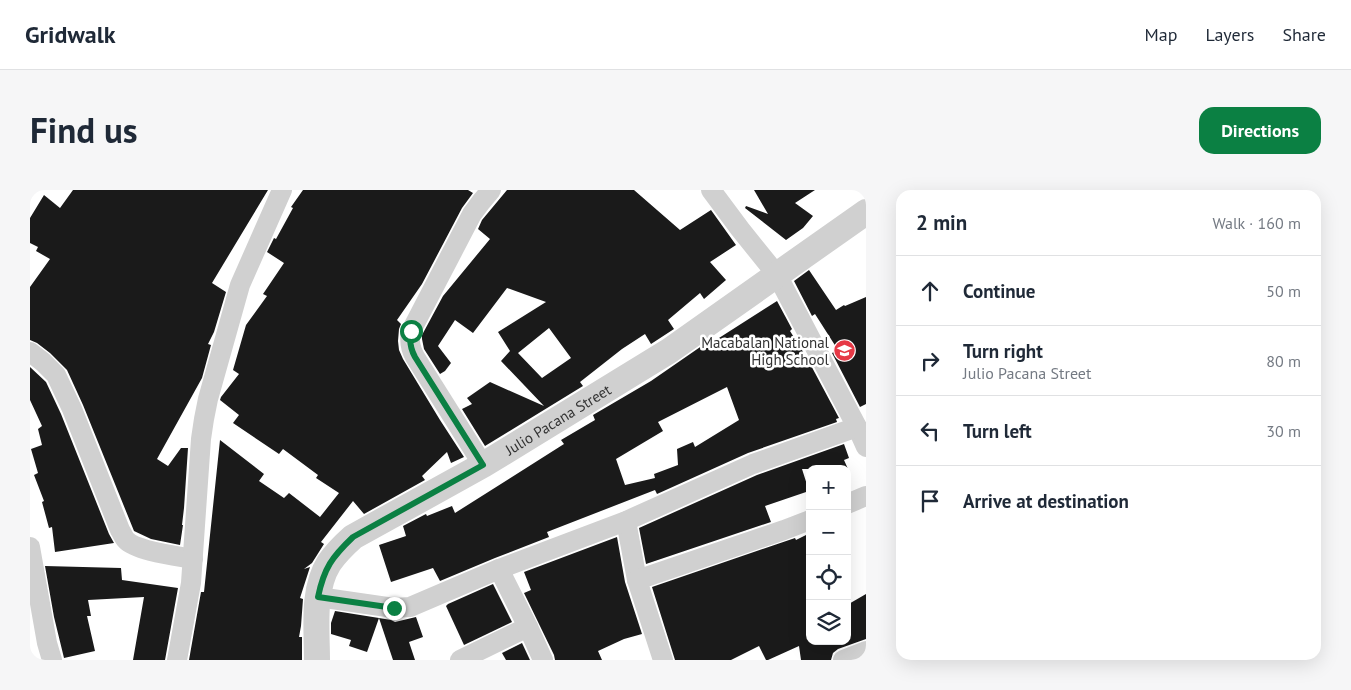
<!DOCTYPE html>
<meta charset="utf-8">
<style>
:root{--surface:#fff;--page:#f6f6f7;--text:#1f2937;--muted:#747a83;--line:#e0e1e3;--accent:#0b8043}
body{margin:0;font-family:"PT Sans",sans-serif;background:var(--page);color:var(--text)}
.controls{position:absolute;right:15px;bottom:15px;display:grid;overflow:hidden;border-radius:10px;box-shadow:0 5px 20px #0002}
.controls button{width:45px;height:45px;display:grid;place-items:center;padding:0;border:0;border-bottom:1px solid var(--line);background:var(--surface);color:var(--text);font:25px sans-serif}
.stop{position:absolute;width:15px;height:15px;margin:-11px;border:4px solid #0b8043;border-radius:50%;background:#fff}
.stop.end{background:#0b8043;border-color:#fff;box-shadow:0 1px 5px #0008}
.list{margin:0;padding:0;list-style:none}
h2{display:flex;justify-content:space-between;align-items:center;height:65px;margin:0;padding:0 20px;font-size:21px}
h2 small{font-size:16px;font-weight:400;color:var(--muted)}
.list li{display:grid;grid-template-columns:32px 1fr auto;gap:15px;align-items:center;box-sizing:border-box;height:70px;padding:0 20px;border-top:1px solid var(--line)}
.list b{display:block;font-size:19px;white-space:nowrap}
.list p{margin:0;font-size:16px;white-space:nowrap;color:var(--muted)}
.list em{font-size:16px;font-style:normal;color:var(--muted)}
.icon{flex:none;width:28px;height:28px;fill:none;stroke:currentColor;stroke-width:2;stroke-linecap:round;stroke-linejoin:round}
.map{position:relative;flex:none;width:836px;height:470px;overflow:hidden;border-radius:15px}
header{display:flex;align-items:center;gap:30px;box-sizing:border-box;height:70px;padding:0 25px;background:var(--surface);border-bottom:1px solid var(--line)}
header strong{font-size:24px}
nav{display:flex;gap:28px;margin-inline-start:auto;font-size:18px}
.intro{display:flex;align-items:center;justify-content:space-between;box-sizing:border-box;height:120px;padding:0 30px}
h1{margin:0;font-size:35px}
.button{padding:12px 22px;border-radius:15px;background:var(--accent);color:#fff;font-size:18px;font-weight:700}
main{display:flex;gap:30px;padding:0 30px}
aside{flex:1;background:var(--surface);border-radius:15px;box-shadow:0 5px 20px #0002}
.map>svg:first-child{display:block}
.building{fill:#1a1a1a;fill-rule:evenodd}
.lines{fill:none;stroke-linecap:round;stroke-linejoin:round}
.minor{stroke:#d0d0d0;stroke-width:20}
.tertiary{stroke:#d0d0d0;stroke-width:26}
.route{stroke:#0b8043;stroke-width:6}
.labels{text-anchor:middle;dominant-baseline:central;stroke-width:5;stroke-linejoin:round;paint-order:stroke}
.poi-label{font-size:15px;fill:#333;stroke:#fff;text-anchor:end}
.street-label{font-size:15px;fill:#333;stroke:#fff}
</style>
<header>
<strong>Gridwalk</strong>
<nav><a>Map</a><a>Layers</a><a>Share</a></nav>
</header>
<div class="intro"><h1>Find us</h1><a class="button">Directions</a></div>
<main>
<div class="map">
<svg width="836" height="470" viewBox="0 0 836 470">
<rect width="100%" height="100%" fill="#fff"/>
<g class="building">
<polygon points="43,0 238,0 182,93 196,102 184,142 178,154 181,155 172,188 127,269 138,276 151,258 158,258 154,318 152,335 153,335 150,355 121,349 104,341 53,215 37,180 20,163 7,153 0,150 0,97 20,69 6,61 8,57 0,53 0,28 14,5 30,18"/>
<polygon points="273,0 438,0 443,3 432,18 392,94 367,130 371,134 369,139 368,151 369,160 373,169 410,230 434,267 421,273 417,262 392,286 395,290 334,324 323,311 291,352 294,354 282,373 274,379 280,377 270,408 273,409 271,436 269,447 272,447 272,470 159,470 171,402 174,402 190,250 234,284 229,291 254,308 259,303 290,327 309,303 286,288 288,285 253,259 249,264 203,233 209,225 190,210 191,207 209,184 203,180 216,135 237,106 233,104 254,73 237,62 244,48 246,49 263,18 261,17"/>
<path d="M 477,0 L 604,0 L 650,40 L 681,20 L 706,55 L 680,72 L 696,90 L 674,109 L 670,103 L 638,130 L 644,139 L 621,154 L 615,144 L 592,159 L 550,192 L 553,196 L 455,256 L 432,219 L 442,214 L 437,208 L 460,192 L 514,216 L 471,171 L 480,161 L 468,142 L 516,112 L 477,98 L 443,143 L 425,130 L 408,156 L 421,173 L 415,181 L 410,184 L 394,159 L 392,149 L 392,145 L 413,106 L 460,49 L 448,39 L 452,30 ZM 519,138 L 541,168 L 512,188 L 488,163 Z"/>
<polygon points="724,0 785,0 765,13 783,26 773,38 756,50 715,18 716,16 738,24"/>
<polygon points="779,80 806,120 814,115 815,116 836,107 836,214 830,217 802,163 808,160 785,124 782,126 764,91"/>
<path d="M 747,111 L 762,139 L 760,141 L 777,168 L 809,228 L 806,229 L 807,232 L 718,263 L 627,304 L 625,300 L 517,342 L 519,347 L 465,368 L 410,391 L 403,378 L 361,392 L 349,355 L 376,346 L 373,336 L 394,325 L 396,324 L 397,326 L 422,316 L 425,323 L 534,254 L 531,250 L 565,230 L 563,225 L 621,191 L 676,153 L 678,155 ZM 697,197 L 709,230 L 665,257 L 663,252 L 647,259 L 648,275 L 624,284 L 625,288 L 595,295 L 586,269 L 633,241 L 628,232 Z"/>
<polygon points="0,177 16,192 31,224 79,344 84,353 25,362 22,337 19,338 12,312 14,311 4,285 8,283 1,259 12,255 8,239 12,236 0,210"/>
<polygon points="814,254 819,268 814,270 818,279 772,279 779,301 735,316 741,332 616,374 609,338 727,285"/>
<polygon points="780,343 780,451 778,451 817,451 817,415 836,404 836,449 808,459 803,463 801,470 771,470 769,456 738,470 736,470 729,456 701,470 645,470 622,397 765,348 766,350"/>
<polygon points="587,347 595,392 612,444 594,449 568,461 572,470 525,470 524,465 494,403 501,400 494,382"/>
<polygon points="15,376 91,378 92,390 148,398 135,470 103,470 114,407 58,410 61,426 57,426 65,461 34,468 24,427"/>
<polygon points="463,394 482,432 434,455 416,416 418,414"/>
<polygon points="305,421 349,428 337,462 319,456 321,450 301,444 301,433"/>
<polygon points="386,427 393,447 379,452 385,470 363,470 349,428 361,430 365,432"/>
<polygon points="492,453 500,470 476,470 472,463"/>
</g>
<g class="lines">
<g class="minor">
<polyline points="681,0 710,39 747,85 827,237 836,257"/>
<path d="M 0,162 L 13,172 L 26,185 L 42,219 L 90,340 C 92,343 94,348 96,350 C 106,361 147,366 163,369"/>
<path d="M 453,275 L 385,167 C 380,158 379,151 381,141 L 442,24 L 451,12 L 461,0"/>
<polyline points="817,314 836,306"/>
<polyline points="596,331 607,390 633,470"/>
<polyline points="0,357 17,453 22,470"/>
<polyline points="607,390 754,340 780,330"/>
<polyline points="288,407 364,418 380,417 469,379"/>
<polyline points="147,470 161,393 171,249 174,229 178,209 210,95 252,0"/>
<polyline points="430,470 498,437"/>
<polyline points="513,470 498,437 469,379 596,331 723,274 827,237"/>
<polyline points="813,470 836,461"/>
</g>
<path class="tertiary" id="s1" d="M 287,470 C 287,439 282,400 299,373 C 306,363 314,355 323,347 L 453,275 L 639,161 L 836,22"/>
</g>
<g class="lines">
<path class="route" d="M 364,418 L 288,407 C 294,378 302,367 323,347 L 453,275 L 385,167 C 380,158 379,151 381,141"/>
</g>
<defs>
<symbol id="school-disc" viewBox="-11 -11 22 22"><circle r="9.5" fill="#e63946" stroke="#fff"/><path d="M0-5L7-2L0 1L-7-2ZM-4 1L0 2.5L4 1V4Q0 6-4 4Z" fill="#fff"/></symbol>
</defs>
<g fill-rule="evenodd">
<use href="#school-disc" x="802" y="148" width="25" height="25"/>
</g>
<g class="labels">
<g class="poi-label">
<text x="799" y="152">Macabalan National<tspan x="799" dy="17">High School</tspan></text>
</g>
<g class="street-label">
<text stroke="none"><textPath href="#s1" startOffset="371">Julio Pacana Street</textPath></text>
</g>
</g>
</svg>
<div class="controls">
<button>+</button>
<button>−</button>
<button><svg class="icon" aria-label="locate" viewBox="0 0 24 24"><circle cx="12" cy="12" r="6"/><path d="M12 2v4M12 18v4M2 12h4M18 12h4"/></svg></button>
<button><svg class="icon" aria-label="layers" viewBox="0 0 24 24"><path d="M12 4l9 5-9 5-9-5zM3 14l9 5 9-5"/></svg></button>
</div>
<div class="stop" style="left:381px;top:141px"></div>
<div class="stop end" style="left:364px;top:418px"></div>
</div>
<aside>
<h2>2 min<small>Walk · 160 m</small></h2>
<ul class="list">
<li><svg class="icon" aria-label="ahead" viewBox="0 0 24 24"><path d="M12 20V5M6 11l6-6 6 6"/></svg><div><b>Continue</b></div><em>50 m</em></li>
<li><svg class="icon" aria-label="right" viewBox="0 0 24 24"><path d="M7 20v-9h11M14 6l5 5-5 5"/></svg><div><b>Turn right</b><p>Julio Pacana Street</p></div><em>80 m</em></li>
<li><svg class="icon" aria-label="left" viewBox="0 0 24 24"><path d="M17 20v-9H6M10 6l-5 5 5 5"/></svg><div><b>Turn left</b></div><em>30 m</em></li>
<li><svg class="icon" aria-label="arrive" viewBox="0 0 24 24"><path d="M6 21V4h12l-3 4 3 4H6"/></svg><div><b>Arrive at destination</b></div></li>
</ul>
</aside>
</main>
